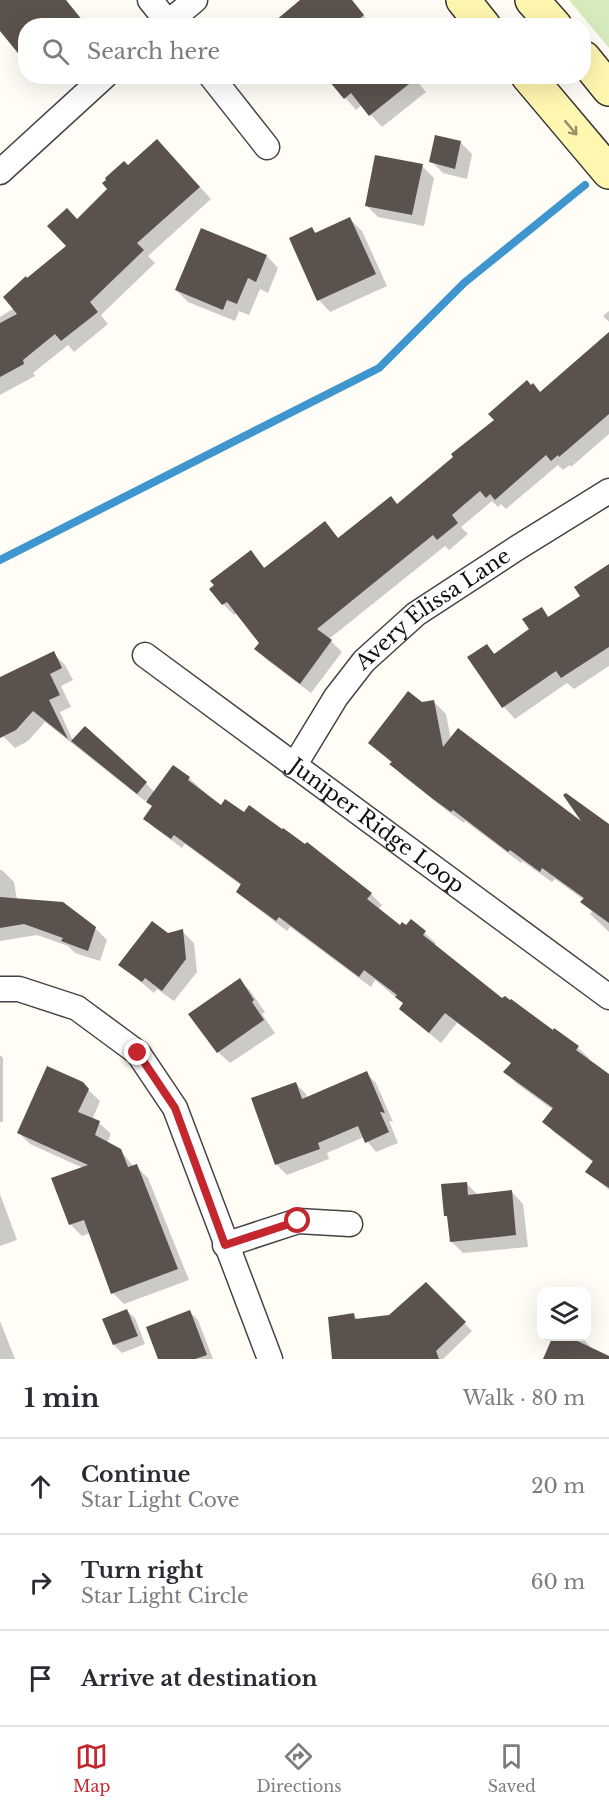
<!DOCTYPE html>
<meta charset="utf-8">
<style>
:root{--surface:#fff;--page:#f2f2f3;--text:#2b2b33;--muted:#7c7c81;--line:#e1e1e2;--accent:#c4262e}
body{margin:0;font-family:"Libre Baskerville",serif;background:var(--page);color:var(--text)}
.controls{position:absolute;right:18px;bottom:18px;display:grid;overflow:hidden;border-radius:12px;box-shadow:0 6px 24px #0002}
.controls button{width:54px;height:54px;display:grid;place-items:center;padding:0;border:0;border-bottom:2px solid var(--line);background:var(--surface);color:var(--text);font:30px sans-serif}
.stop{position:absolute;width:18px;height:18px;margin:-14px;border:4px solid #c4262e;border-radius:50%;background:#fff}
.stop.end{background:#c4262e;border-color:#fff;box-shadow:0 2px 6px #0008}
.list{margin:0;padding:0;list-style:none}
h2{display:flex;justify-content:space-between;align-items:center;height:78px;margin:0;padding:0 24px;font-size:26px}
h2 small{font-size:20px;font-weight:400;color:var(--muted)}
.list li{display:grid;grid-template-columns:39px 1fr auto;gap:18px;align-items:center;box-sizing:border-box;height:96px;padding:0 24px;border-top:2px solid var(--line)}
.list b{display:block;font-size:22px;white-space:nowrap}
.list p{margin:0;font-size:20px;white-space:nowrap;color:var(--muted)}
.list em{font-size:20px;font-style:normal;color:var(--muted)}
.icon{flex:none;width:33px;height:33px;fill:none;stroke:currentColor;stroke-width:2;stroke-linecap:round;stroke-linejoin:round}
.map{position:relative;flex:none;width:609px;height:1359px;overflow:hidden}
.search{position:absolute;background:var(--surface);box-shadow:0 6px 24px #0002;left:18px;right:18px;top:18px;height:66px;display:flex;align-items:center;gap:15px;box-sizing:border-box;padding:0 21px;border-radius:24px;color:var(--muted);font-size:22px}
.sheet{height:366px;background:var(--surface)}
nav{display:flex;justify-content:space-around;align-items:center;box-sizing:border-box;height:84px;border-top:2px solid var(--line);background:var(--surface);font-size:16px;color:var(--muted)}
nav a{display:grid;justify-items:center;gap:3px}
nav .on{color:var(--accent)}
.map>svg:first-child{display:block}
.green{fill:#d5ebbd}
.shadow{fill:#0003}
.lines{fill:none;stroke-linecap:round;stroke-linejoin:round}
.stream{stroke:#3f96cf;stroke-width:8}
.building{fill:#5a524d}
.minor-casing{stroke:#444;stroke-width:27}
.secondary-casing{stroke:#333;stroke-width:36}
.minor{stroke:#fff;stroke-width:24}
.secondary{stroke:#fff6b0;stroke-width:33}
.oneway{stroke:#948f68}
.route{stroke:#c4262e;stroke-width:8}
.labels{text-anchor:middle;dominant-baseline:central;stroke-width:6;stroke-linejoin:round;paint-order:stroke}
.street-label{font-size:21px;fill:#111;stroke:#fff}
</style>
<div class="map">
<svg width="609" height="1359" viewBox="0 0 609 1359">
<rect width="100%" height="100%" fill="#fffdf5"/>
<polygon class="green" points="569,0 609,0 609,48"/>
<g class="shadow">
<polygon points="303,0 351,0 372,26 272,26"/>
<polygon points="327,76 413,76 426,92 382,127 362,105 356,110"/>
<polygon points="460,142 472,154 467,179 443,173 431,161"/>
<polygon points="169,153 211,199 148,256 155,263 101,315 108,324 74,352 68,345 33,373 35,376 0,395 0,317 14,308 69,247 77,220 129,167"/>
<polygon points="422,166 434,178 424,226 378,217 366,205"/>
<polygon points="350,219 362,231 387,286 330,312 319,300 291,239 312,229 317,234"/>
<polygon points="202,230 267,256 278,268 268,293 260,289 249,315 239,311 235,321 188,302 176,290"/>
<polygon points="609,311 609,322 603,316"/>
<polygon points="609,334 609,434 571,467 570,465 563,470 558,465 506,509 501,504 498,507 492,501 461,527 468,534 449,550 445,546 329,639 342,652 311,693 267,660 256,649 261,643 237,613 234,615 223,604 250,552 266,569 324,523 339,539 398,505 496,420 531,386 533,385 541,393"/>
<polygon points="609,566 609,666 574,689 567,683 515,719 504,707 469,658 487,645 496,655 531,630 541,609 550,618 582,597"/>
<polygon points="53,653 65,665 73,680 61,686 71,707 60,712 73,741 146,783 155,793 189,778 221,807 244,814 306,846 307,844 371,894 382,905 378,910 400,927 406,927 411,921 436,943 434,946 503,1001 578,1048 589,1058 588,1060 609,1076 609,1190 587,1172 594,1163 555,1133 544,1122 553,1110 516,1083 505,1072 512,1064 457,1023 441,1043 412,1019 401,1008 404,1004 375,980 371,987 290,927 287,931 249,902 238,891 242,886 185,844 182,848 156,829 145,818 154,807 146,800 145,801 45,722 28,741 15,748 3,736 0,730 0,679"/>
<polygon points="434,702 446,714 451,740 588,828 609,830 609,932 590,914 592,911 582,902 584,900 555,879 552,882 522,861 521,863 465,821 464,823 446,810 403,776 392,763 370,743 422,703"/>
<polygon points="0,870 2,870 14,882 17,900 95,928 107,940 100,961 75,953 68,946 37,935 0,941"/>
<polygon points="182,931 194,943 197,972 174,1001 157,989 154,993 120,965 167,934"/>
<polygon points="240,980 251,992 265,1012 262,1014 275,1033 230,1063 218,1052"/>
<polygon points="0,1055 3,1058 3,1122 0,1122"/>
<polygon points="366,1073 376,1083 393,1122 389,1121 398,1143 376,1152 364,1137 327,1153 329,1159 287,1175 277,1165 253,1099 295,1083 306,1094 307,1098"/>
<polygon points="82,1084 100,1101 92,1120 99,1123 111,1134 107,1143 120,1150 134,1167 136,1166 148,1178 189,1280 124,1304 113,1293 90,1233 82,1236 71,1225 53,1179 83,1168 30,1144 18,1132"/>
<polygon points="466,1183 478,1195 512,1192 523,1204 528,1247 463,1253 451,1241 449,1219 446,1216"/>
<polygon points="0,1194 17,1240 0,1246"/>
<polygon points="426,1284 472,1331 443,1359 334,1359 354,1315 358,1320 389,1317"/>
<polygon points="126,1310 135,1318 145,1344 122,1353 114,1345"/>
<polygon points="190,1312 198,1320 213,1359 160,1359"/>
<polygon points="0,1320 0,1321 15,1359 0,1359"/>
<polygon points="555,1336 580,1336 590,1346 589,1348 607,1359 545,1359"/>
</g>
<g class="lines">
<polyline class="stream" points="0,560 379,368 464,283 585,185"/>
</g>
<g class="building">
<polygon points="0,0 66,0 87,26 26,26 26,63 0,31"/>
<polygon points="300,0 352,0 364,15 351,26 269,26"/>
<polygon points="325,76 419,76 369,116 351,93 344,99"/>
<polygon points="435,135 461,141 455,169 429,162"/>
<polygon points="157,139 200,187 137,243 144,250 90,302 98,312 61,341 55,334 23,360 24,364 0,377 0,323 17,314 3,297 26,276 27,278 66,246 47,226 67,208 77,219 107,189 102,183 106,180 105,178 124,161 128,165"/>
<polygon points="375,155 423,164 412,215 365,206"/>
<polygon points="350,217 376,274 317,301 289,238 312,227 315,233"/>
<polygon points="201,228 267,255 256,282 248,278 237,304 227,300 223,310 175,290"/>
<polygon points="609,332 609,414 559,457 558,455 551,461 546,455 495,500 490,494 486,498 480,491 452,515 458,523 437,540 433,535 317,629 332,640 300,684 254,649 259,643 227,602 222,605 209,589 214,585 210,581 251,550 264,568 325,521 338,538 391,496 397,504 453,457 451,454 494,420 488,414 527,380 531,385 533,383 540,392"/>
<polygon points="609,564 609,647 561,678 556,671 502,708 467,657 487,644 494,654 529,629 522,619 542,607 548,617 580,596 574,587"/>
<polygon points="54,651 62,668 50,674 60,695 49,700 68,739 33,711 16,730 0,738 0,677"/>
<polygon points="408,691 422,702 434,700 443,747 458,728 581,821 563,795 566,793 609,824 609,923 580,902 584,898 542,868 540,872 510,850 508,852 453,810 451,812 433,799 389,764 392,762 368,743"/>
<polygon points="85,726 147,782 137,794 71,741"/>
<polygon points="173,765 190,777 188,780 221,805 225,799 244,812 249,805 282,829 283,828 305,844 307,842 372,893 367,899 400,925 402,922 406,925 411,919 426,931 423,935 502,998 505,996 510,1000 511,999 553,1030 554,1028 579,1046 576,1050 609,1074 609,1188 585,1172 593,1161 542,1122 553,1108 503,1072 511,1063 445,1013 429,1033 399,1009 403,1003 395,997 397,995 364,970 359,977 279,917 276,921 236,892 241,884 174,835 171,839 143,819 152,806 146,802"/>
<polygon points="0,897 63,902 96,927 88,951 61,941 63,938 24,924 0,928"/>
<polygon points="152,921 168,933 183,929 186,959 162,991 145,978 142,982 118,965"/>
<polygon points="240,978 254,1000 252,1002 264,1020 217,1053 188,1014"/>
<polygon points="47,1066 83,1082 89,1089 78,1112 100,1121 95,1135 121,1149 128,1167 137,1164 178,1269 111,1294 84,1220 69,1225 51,1178 88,1165 17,1133"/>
<polygon points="367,1071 385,1113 380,1112 389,1132 365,1143 358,1126 318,1143 320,1149 275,1165 251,1098 296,1082 302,1099"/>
<polygon points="467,1182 468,1195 512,1190 516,1235 450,1242 447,1216 444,1216 441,1184"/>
<polygon points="426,1282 466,1322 436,1351 439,1359 332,1359 328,1317 354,1313 355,1319 389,1315"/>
<polygon points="127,1309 138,1336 113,1345 102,1319"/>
<polygon points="190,1310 207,1355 195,1359 158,1359 146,1327"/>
<polygon points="553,1336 567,1336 609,1356 609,1359 543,1359"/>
</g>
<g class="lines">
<defs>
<g id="minor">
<polyline points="150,0 171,26"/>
<polyline points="164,26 195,0"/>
<polyline points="211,76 267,147"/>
<polyline points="0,172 105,76"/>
<path id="s1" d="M 145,655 L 609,997"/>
<path id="s2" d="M 294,766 L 336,697 L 364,661 L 416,614 L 517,548 L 609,491"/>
<polyline points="0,989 19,989 77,1008 138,1053 175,1108 270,1359"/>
<polyline points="225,1245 298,1221 350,1224"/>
</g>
<g id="secondary">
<polyline points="463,0 484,26"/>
<polyline points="532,0 555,26"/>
<polyline points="584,58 609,89"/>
<polyline points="528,76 609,172"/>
</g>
</defs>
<use href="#minor" class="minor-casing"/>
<use href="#secondary" class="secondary-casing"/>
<use href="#minor" class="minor"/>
<use href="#secondary" class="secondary"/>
</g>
<defs><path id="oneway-shaft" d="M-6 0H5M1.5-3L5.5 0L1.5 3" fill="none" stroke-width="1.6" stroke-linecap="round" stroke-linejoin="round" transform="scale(1.5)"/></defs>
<use class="oneway" href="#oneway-shaft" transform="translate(571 128) rotate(50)"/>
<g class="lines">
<polyline class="route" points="138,1053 175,1108 225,1245 298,1221"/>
</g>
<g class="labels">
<g class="street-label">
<text stroke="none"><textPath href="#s2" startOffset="213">Avery Elissa Lane</textPath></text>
<text stroke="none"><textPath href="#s1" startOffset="288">Juniper Ridge Loop</textPath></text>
</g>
</g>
</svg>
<div class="controls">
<button><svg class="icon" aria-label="layers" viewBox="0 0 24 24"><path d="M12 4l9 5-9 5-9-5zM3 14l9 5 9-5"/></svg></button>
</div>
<div class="stop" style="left:298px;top:1221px"></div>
<div class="stop end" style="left:138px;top:1053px"></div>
<div class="search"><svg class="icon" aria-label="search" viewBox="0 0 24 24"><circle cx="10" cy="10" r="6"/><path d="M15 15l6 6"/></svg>Search here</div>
</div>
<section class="sheet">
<h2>1 min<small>Walk · 80 m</small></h2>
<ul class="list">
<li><svg class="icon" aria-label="ahead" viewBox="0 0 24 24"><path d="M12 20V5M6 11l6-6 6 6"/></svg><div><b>Continue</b><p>Star Light Cove</p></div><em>20 m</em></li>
<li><svg class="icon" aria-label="right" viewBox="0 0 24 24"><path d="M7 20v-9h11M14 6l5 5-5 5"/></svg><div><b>Turn right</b><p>Star Light Circle</p></div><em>60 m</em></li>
<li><svg class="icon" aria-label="arrive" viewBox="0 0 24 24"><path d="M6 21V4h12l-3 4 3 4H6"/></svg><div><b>Arrive at destination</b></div></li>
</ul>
</section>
<nav>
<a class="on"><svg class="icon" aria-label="map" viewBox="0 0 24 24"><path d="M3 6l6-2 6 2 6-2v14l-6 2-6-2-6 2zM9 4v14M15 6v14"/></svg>Map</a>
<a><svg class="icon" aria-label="directions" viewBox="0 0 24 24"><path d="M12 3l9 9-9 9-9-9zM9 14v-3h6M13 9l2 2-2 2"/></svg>Directions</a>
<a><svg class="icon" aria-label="saved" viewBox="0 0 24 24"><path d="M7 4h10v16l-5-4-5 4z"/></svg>Saved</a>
</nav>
